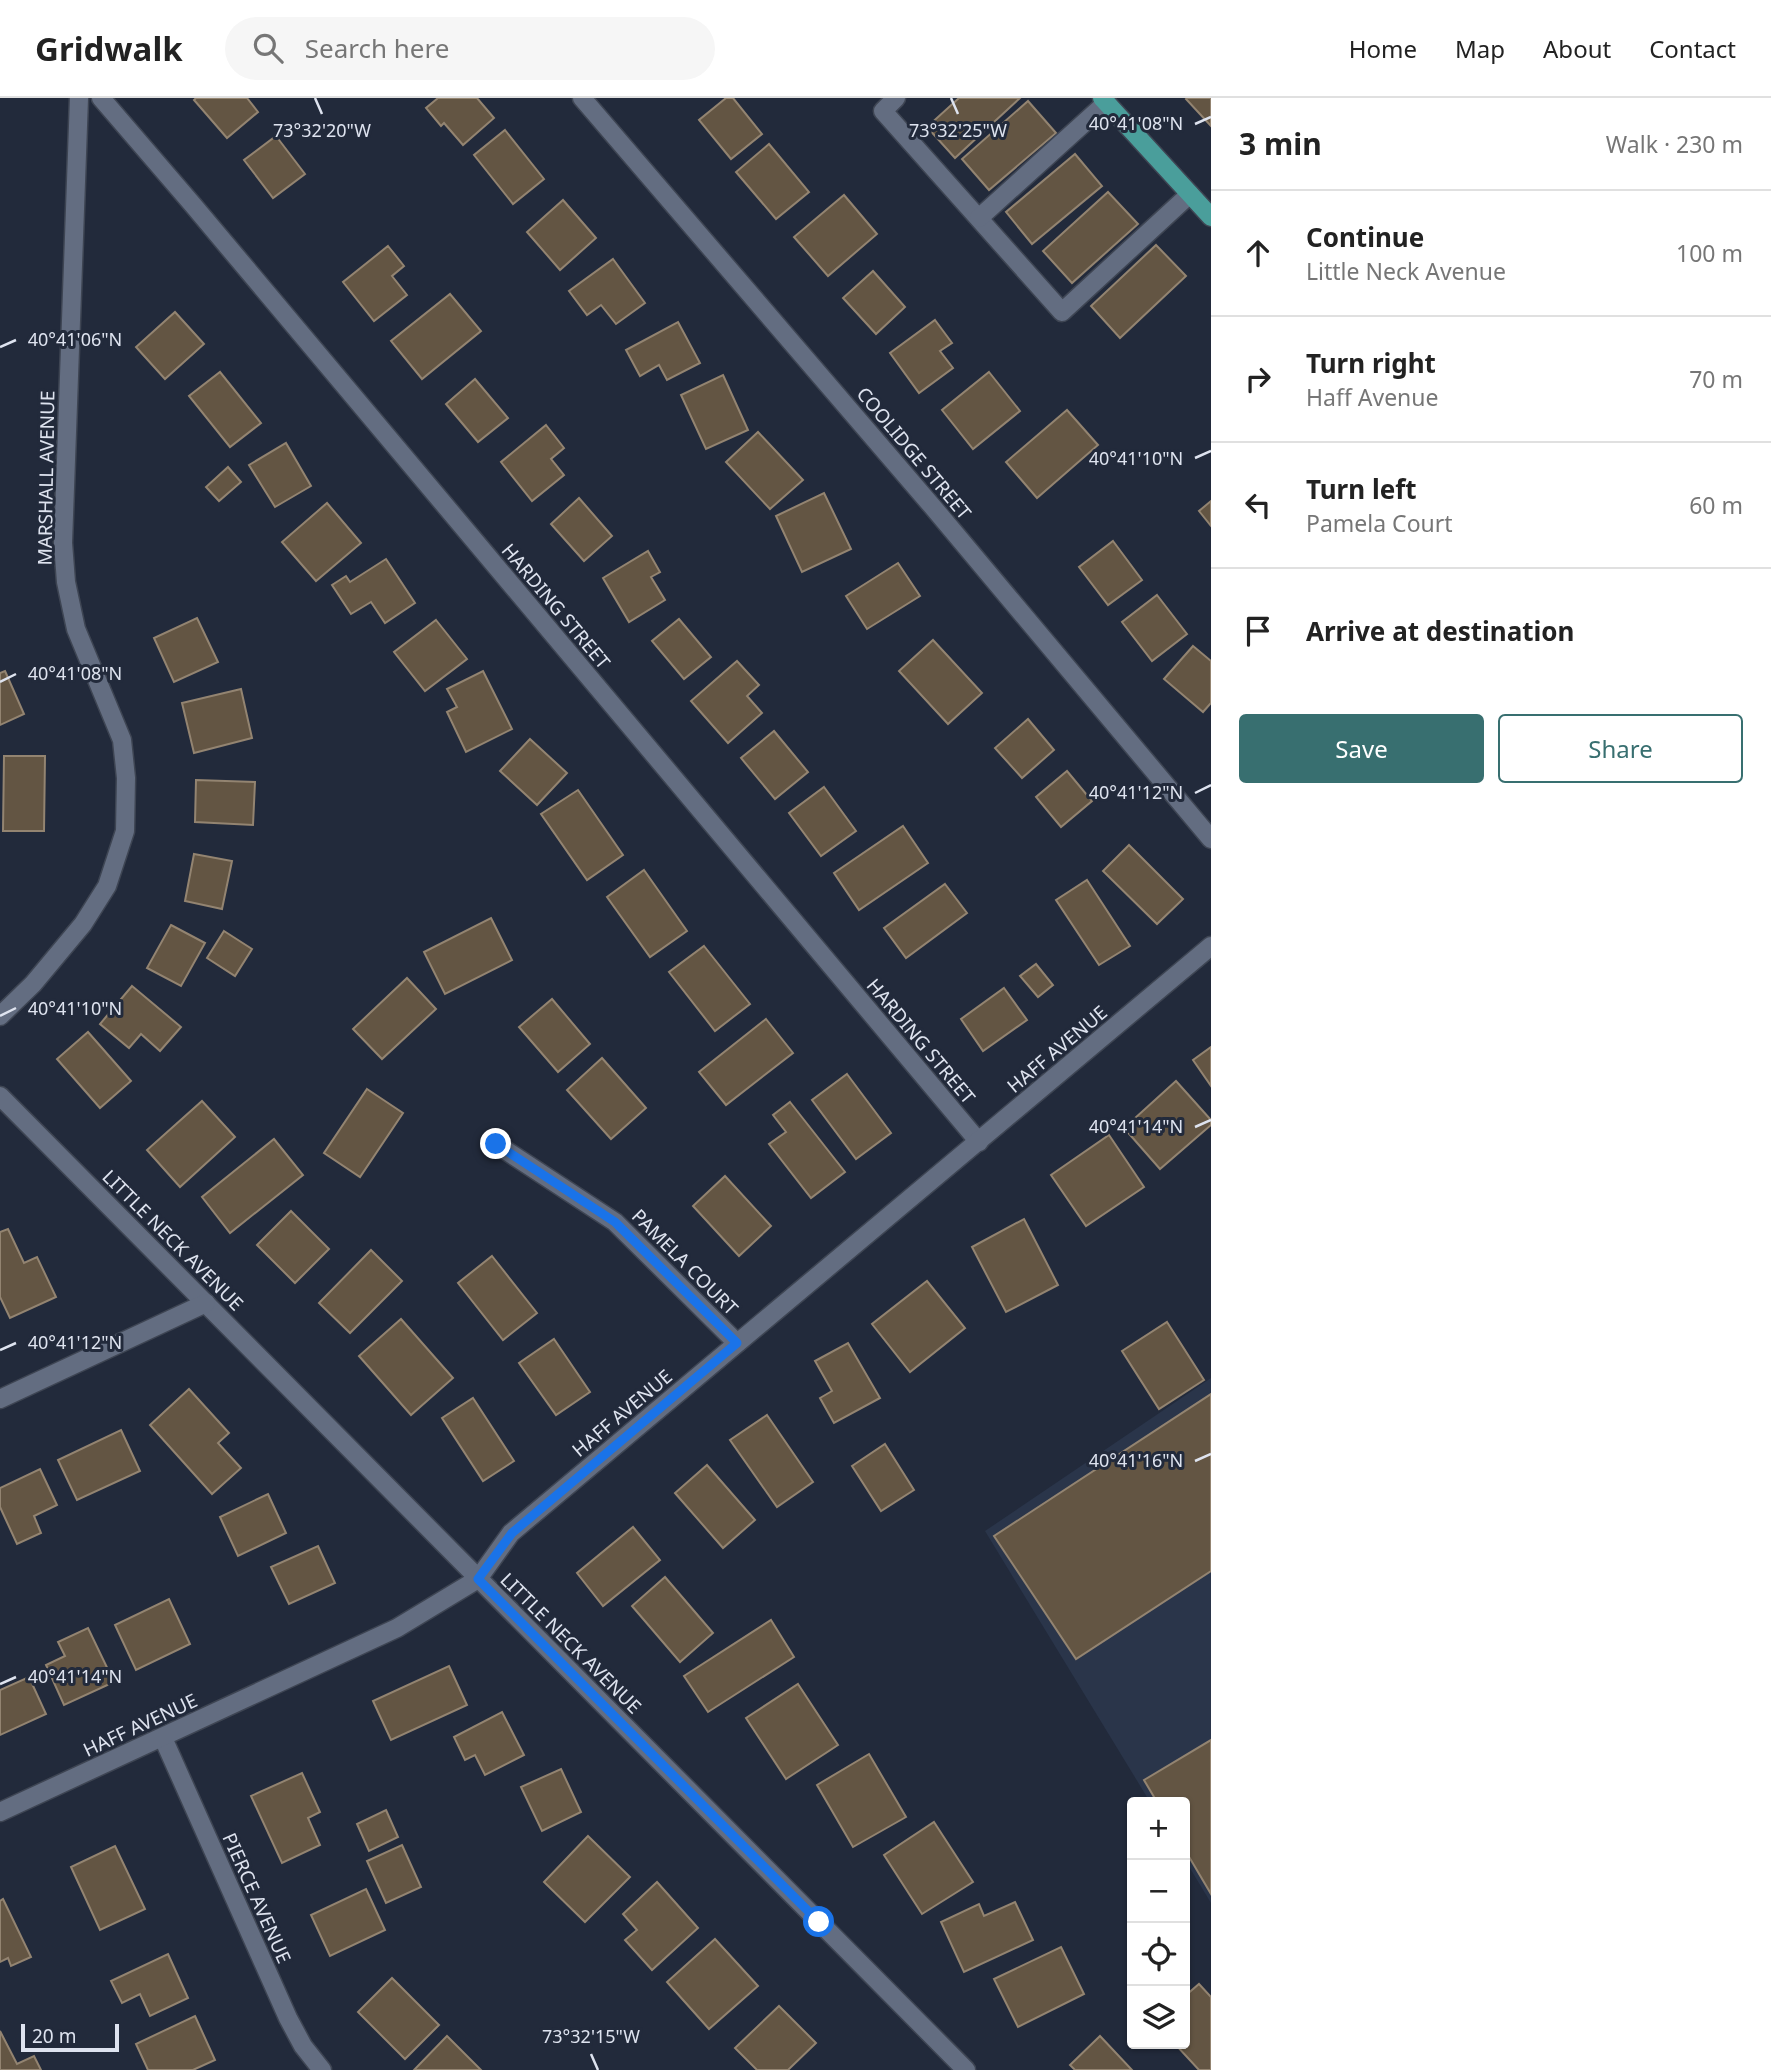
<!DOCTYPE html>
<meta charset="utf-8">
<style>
:root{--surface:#fff;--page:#f6f6f6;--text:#222;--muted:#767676;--line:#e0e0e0;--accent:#386f70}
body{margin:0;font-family:"Noto Sans",sans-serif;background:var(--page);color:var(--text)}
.controls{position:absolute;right:21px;bottom:21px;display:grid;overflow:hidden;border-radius:7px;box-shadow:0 2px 5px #0004}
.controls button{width:63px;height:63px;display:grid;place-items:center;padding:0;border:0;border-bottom:2px solid var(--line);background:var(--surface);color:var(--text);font:35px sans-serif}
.scale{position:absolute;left:21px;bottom:18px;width:98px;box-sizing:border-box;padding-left:7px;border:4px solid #dee3ef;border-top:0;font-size:19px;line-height:24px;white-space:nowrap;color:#dee3ef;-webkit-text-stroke:5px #222a3b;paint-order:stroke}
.stop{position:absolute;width:21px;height:21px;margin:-16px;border:5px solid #1a73e8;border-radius:50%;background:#fff}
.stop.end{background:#1a73e8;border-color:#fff;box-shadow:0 2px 7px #0008}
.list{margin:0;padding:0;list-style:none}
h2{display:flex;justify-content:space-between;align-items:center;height:91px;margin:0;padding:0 28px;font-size:30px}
h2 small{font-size:23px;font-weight:400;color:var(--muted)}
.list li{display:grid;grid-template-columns:46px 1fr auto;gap:21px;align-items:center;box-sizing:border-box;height:126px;padding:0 28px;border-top:2px solid var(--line)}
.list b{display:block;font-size:26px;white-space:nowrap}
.list p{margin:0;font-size:23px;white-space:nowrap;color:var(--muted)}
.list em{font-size:23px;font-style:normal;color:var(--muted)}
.actions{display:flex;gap:14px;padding:21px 28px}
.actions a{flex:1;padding:16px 0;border:2px solid var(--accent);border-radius:7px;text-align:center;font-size:24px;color:var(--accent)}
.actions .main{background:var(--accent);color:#fff}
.icon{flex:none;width:38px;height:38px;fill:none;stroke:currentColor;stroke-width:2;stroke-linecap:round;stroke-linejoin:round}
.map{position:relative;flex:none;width:1211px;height:1972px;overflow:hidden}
header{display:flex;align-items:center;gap:42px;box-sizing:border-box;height:98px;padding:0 35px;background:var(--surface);border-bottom:2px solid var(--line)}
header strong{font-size:33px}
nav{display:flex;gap:38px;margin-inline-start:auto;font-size:24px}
.search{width:490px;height:63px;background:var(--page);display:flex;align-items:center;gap:18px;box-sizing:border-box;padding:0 24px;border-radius:38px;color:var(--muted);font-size:26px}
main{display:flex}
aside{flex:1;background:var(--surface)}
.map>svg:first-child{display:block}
.built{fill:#2a354a}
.building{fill:#635543;stroke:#938471;stroke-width:2}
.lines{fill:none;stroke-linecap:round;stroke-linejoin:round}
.minor-casing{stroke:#3e4553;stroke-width:21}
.major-casing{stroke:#3e4553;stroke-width:21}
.minor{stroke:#636d81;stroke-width:18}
.major{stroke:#4a9e9b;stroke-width:18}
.route{stroke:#1a73e8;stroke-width:9}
.ticks{fill:none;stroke:#dee3ef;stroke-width:2.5}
.labels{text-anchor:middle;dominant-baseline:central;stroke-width:6;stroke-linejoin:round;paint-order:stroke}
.street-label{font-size:19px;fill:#dee3ef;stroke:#222a3b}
.ticks-label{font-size:18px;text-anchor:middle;fill:#dee3ef;stroke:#222a3b;stroke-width:6;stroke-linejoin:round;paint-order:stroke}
</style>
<header>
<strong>Gridwalk</strong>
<div class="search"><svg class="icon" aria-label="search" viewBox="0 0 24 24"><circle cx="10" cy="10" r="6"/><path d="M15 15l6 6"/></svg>Search here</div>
<nav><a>Home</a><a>Map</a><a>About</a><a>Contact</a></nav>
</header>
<main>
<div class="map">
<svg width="1211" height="1972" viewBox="0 0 1211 1972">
<rect width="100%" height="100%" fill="#222a3b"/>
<polygon class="built" points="1211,1280 1211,1805 1185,1762 1185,1704 1150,1704 985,1433"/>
<g class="building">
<polygon points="196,0 247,0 258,14 227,40 194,2"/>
<polygon points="438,0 477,0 494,20 463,47 444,25 441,28 426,10"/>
<polygon points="726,0 733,0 762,36 731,61 699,22"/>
<polygon points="959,0 1020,0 955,60 927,29"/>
<polygon points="1187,0 1211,0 1211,28 1186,1"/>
<polygon points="1028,3 1056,35 989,92 962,61"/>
<polygon points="505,32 544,81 513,106 474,57"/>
<polygon points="276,38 305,76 273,100 244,62"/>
<polygon points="769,46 809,94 776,121 736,74"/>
<polygon points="1075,56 1102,88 1032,146 1006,114"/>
<polygon points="1108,94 1138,126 1072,185 1043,153"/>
<polygon points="844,97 877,136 828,178 794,139"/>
<polygon points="563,102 596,140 560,172 527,134"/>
<polygon points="1156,147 1186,178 1120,240 1091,208"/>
<polygon points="388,148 404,168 392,178 407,197 374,223 343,184"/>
<polygon points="613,161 645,205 616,226 601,207 587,217 569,193"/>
<polygon points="873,173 905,209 876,236 843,200"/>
<polygon points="450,196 481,233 422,281 391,243"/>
<polygon points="175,214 204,246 165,281 136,249"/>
<polygon points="935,222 952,245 940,253 953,270 919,295 890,255"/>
<polygon points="678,224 700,265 667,282 659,267 640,278 626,252"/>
<polygon points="220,274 261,325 230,349 189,298"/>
<polygon points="989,274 1020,313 973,351 942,312"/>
<polygon points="723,277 748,332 706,351 681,297"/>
<polygon points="475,281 508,320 478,344 446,306"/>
<polygon points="1067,312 1098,347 1037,400 1006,364"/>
<polygon points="546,327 564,350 551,361 564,377 532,403 501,364"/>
<polygon points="758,334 803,382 770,411 726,364"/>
<polygon points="286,345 311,388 275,409 249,367"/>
<polygon points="228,369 241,384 219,403 206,389"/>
<polygon points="824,395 851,451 802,474 776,418"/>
<polygon points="579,400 612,438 584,463 551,426"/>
<polygon points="1211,403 1211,428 1199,413"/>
<polygon points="327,405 361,445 316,483 282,444"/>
<polygon points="1113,443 1142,482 1108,507 1079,469"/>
<polygon points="648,453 660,474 651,479 665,502 629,524 603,480"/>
<polygon points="386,461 415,505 385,525 371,504 351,516 332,487 346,478 350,484"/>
<polygon points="898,465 920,498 867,531 846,498"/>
<polygon points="1157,497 1187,536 1152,563 1122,524"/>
<polygon points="197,520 218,564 174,584 154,540"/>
<polygon points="679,521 711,559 684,581 652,543"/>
<polygon points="436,522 467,561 425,593 394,554"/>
<polygon points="933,542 982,595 948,626 899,573"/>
<polygon points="1193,548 1211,563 1211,605 1203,614 1164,581"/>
<polygon points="737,563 759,587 747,598 762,615 728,645 691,603"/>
<polygon points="5,573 24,616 0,627 0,575"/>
<polygon points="483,573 512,631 466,654 447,614 457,609 447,591"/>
<polygon points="241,591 252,640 194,655 182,605"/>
<polygon points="1028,621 1054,652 1022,680 995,650"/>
<polygon points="774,633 808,674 775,701 741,660"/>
<polygon points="530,641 567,675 537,707 500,673"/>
<polygon points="4,658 45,658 44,733 3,733"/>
<polygon points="1067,673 1092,703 1061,729 1036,699"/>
<polygon points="196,682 255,684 253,727 195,724"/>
<polygon points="824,689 856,733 821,758 789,715"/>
<polygon points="578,692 623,757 587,782 541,716"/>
<polygon points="903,728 928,765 859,812 834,775"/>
<polygon points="1129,747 1183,801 1157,826 1103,773"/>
<polygon points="194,756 232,763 222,811 185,803"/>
<polygon points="644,772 687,833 650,859 607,799"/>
<polygon points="1087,782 1130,848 1099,867 1056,802"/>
<polygon points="945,786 967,815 906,860 884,830"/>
<polygon points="491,820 512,862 445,896 424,854"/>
<polygon points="171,827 205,845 181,888 147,870"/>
<polygon points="224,833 252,851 235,878 207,860"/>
<polygon points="704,848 750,906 715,933 669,874"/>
<polygon points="1036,866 1053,887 1038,899 1020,878"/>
<polygon points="407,880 436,911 382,961 353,931"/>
<polygon points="132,888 181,929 160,953 141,936 129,950 100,926"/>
<polygon points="1004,890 1027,922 983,953 961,921"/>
<polygon points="552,901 590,946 558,974 519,929"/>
<polygon points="766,921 793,955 726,1007 699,974"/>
<polygon points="88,934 131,983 100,1010 57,961"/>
<polygon points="1211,949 1211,988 1193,962"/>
<polygon points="602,960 646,1010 611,1041 567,992"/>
<polygon points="847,976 891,1035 856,1061 812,1002"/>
<polygon points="1176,983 1211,1022 1211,1027 1160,1071 1124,1030"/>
<polygon points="367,991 403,1015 360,1079 324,1055"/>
<polygon points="202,1003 235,1039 180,1089 147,1052"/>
<polygon points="790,1004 845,1074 811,1100 769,1046 786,1034 773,1017"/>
<polygon points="1109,1037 1144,1089 1086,1128 1051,1077"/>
<polygon points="274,1041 303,1077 230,1135 202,1099"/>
<polygon points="725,1078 771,1128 739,1158 693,1108"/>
<polygon points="291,1113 329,1151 295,1185 257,1147"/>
<polygon points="1024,1121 1058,1187 1006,1214 972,1149"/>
<polygon points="8,1131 24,1165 37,1159 56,1199 10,1220 0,1199 0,1134"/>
<polygon points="371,1152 402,1183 350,1235 319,1205"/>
<polygon points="492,1158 537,1215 503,1242 458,1185"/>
<polygon points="927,1183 965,1230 910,1274 872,1226"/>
<polygon points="401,1221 453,1280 411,1317 359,1258"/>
<polygon points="1167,1224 1204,1282 1159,1311 1122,1253"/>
<polygon points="554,1241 590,1294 556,1317 519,1265"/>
<polygon points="848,1245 880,1300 834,1325 820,1300 832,1293 815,1263"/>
<polygon points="189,1291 229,1335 218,1345 241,1370 212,1396 150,1327"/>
<polygon points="1211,1296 1211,1473 1076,1561 994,1438"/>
<polygon points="473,1300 514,1363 483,1383 442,1320"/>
<polygon points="767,1317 813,1384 777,1409 730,1342"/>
<polygon points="121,1332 140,1373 77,1402 58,1362"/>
<polygon points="885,1346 914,1392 881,1413 852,1368"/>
<polygon points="707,1367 755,1422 723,1450 675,1395"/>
<polygon points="40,1371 57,1407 34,1418 41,1435 17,1446 0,1409 0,1390"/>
<polygon points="268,1396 286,1435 238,1458 220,1419"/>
<polygon points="633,1429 660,1462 603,1508 577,1475"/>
<polygon points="318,1448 335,1485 289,1506 271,1469"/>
<polygon points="665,1479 713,1535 680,1564 632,1508"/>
<polygon points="169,1501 190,1546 136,1572 115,1527"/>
<polygon points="771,1522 794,1559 708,1614 684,1578"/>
<polygon points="88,1530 114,1584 64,1607 46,1567 65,1558 58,1544"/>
<polygon points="449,1568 467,1607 391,1642 373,1603"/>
<polygon points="29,1579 46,1616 0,1637 0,1592"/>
<polygon points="798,1586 838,1647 786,1681 746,1620"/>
<polygon points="502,1614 524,1657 485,1677 475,1657 465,1662 454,1639"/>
<polygon points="1211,1642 1211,1796 1185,1752 1185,1704 1157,1704 1144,1682"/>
<polygon points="869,1656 906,1719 853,1749 817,1687"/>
<polygon points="561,1671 581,1714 542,1733 521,1689"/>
<polygon points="302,1675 320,1714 308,1720 320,1747 282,1765 251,1698"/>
<polygon points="386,1712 398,1739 369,1753 357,1726"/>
<polygon points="934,1724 973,1784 922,1816 884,1757"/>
<polygon points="588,1738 630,1779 585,1824 544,1784"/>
<polygon points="402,1747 421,1789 386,1805 367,1763"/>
<polygon points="115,1748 145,1811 100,1832 71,1769"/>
<polygon points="657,1784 698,1830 652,1872 625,1842 637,1832 623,1816"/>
<polygon points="366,1791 385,1832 330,1858 311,1817"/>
<polygon points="3,1801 31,1859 11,1868 8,1860 0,1864 0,1803"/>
<polygon points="1015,1804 1033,1842 964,1874 941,1824 979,1806 984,1818"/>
<polygon points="715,1841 758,1888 709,1931 667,1884"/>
<polygon points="1061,1849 1084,1896 1018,1929 994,1881"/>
<polygon points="168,1856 188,1900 150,1918 140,1896 122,1905 111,1883"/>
<polygon points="392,1880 439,1927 405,1961 358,1914"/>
<polygon points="1199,1886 1211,1899 1211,1972 1199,1972 1175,1946 1185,1946 1185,1898"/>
<polygon points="779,1908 816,1945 788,1972 757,1972 735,1950"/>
<polygon points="195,1918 215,1962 193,1972 148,1972 136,1946"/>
<polygon points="0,1933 17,1966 34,1958 41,1972 0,1972"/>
<polygon points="447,1938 481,1972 414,1972"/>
<polygon points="1100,1938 1132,1972 1075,1972 1070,1967"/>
</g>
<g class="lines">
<defs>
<g id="minor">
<polyline points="101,0 193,107 979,1044"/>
<polyline points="582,0 932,408 1211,741"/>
<polyline points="896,0 883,13 1062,214 1190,96"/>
<polyline points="979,120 1106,5"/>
<polyline points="0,918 33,886 83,826 107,788 125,733 126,680 122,642 76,531 66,484 63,445 79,0"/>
<polyline points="0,998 966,1972"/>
<polyline points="496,1046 615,1124 737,1245"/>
<polyline points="0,1301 206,1205"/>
<polyline points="163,1640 288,1920 303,1948 322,1972"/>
<polyline points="0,1714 397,1530 478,1481 511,1435 1211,848"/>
</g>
<polyline id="major" points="1102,0 1211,119"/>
</defs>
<use href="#minor" class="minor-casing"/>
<use href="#major" class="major-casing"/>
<use href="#minor" class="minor"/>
<use href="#major" class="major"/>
</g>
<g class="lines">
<polyline class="route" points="496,1046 615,1124 737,1245 512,1435 478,1481 819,1824"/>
</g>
<path class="ticks" d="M 315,0 L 322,16M 951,0 L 958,16M 1195,26 L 1211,19M 0,249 L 16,242M 1195,360 L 1211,353M 0,584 L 16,576M 1195,695 L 1211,687M 0,918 L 16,910M 1195,1029 L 1211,1022M 0,1252 L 16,1245M 1195,1363 L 1211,1356M 0,1586 L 16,1579M 591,1956 L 598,1972"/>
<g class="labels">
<g class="street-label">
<text transform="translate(914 355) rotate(50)">COOLIDGE STREET</text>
<text transform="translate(46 380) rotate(-89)">MARSHALL AVENUE</text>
<text transform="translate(556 508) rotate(50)">HARDING STREET</text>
<text transform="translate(921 943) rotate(50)">HARDING STREET</text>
<text transform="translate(1057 951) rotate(-40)">HAFF AVENUE</text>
<text transform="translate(173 1142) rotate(45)">LITTLE NECK AVENUE</text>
<text transform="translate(685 1164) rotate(45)">PAMELA COURT</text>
<text transform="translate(622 1315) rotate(-40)">HAFF AVENUE</text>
<text transform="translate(571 1545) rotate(45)">LITTLE NECK AVENUE</text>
<text transform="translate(140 1627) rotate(-25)">HAFF AVENUE</text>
<text transform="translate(257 1800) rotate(66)">PIERCE AVENUE</text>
</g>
</g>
<g class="ticks-label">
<text x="1136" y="32">40°41'08"N</text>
<text x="322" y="39">73°32'20"W</text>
<text x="958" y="39">73°32'25"W</text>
<text x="75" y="248">40°41'06"N</text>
<text x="1136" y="367">40°41'10"N</text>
<text x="75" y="582">40°41'08"N</text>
<text x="1136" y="701">40°41'12"N</text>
<text x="75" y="917">40°41'10"N</text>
<text x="1136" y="1035">40°41'14"N</text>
<text x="75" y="1251">40°41'12"N</text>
<text x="1136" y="1369">40°41'16"N</text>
<text x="75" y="1585">40°41'14"N</text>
<text x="591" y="1945">73°32'15"W</text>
</g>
</svg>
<div class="controls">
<button>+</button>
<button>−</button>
<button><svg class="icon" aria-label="locate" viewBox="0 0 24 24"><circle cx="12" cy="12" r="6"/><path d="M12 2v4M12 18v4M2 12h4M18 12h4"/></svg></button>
<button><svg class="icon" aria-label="layers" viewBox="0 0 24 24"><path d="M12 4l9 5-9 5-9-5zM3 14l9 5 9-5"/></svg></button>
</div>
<div class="scale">20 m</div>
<div class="stop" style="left:819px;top:1824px"></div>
<div class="stop end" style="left:496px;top:1046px"></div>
</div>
<aside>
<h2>3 min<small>Walk · 230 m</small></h2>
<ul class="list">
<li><svg class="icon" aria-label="ahead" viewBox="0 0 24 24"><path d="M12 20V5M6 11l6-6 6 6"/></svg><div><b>Continue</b><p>Little Neck Avenue</p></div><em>100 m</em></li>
<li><svg class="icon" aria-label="right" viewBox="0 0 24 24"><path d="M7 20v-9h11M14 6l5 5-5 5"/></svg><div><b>Turn right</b><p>Haff Avenue</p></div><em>70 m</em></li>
<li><svg class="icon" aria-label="left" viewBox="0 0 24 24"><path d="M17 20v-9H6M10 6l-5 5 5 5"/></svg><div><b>Turn left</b><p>Pamela Court</p></div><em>60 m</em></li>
<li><svg class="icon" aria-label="arrive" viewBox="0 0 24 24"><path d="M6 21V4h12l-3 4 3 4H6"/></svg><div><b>Arrive at destination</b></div></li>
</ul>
<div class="actions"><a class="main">Save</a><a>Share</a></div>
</aside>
</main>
